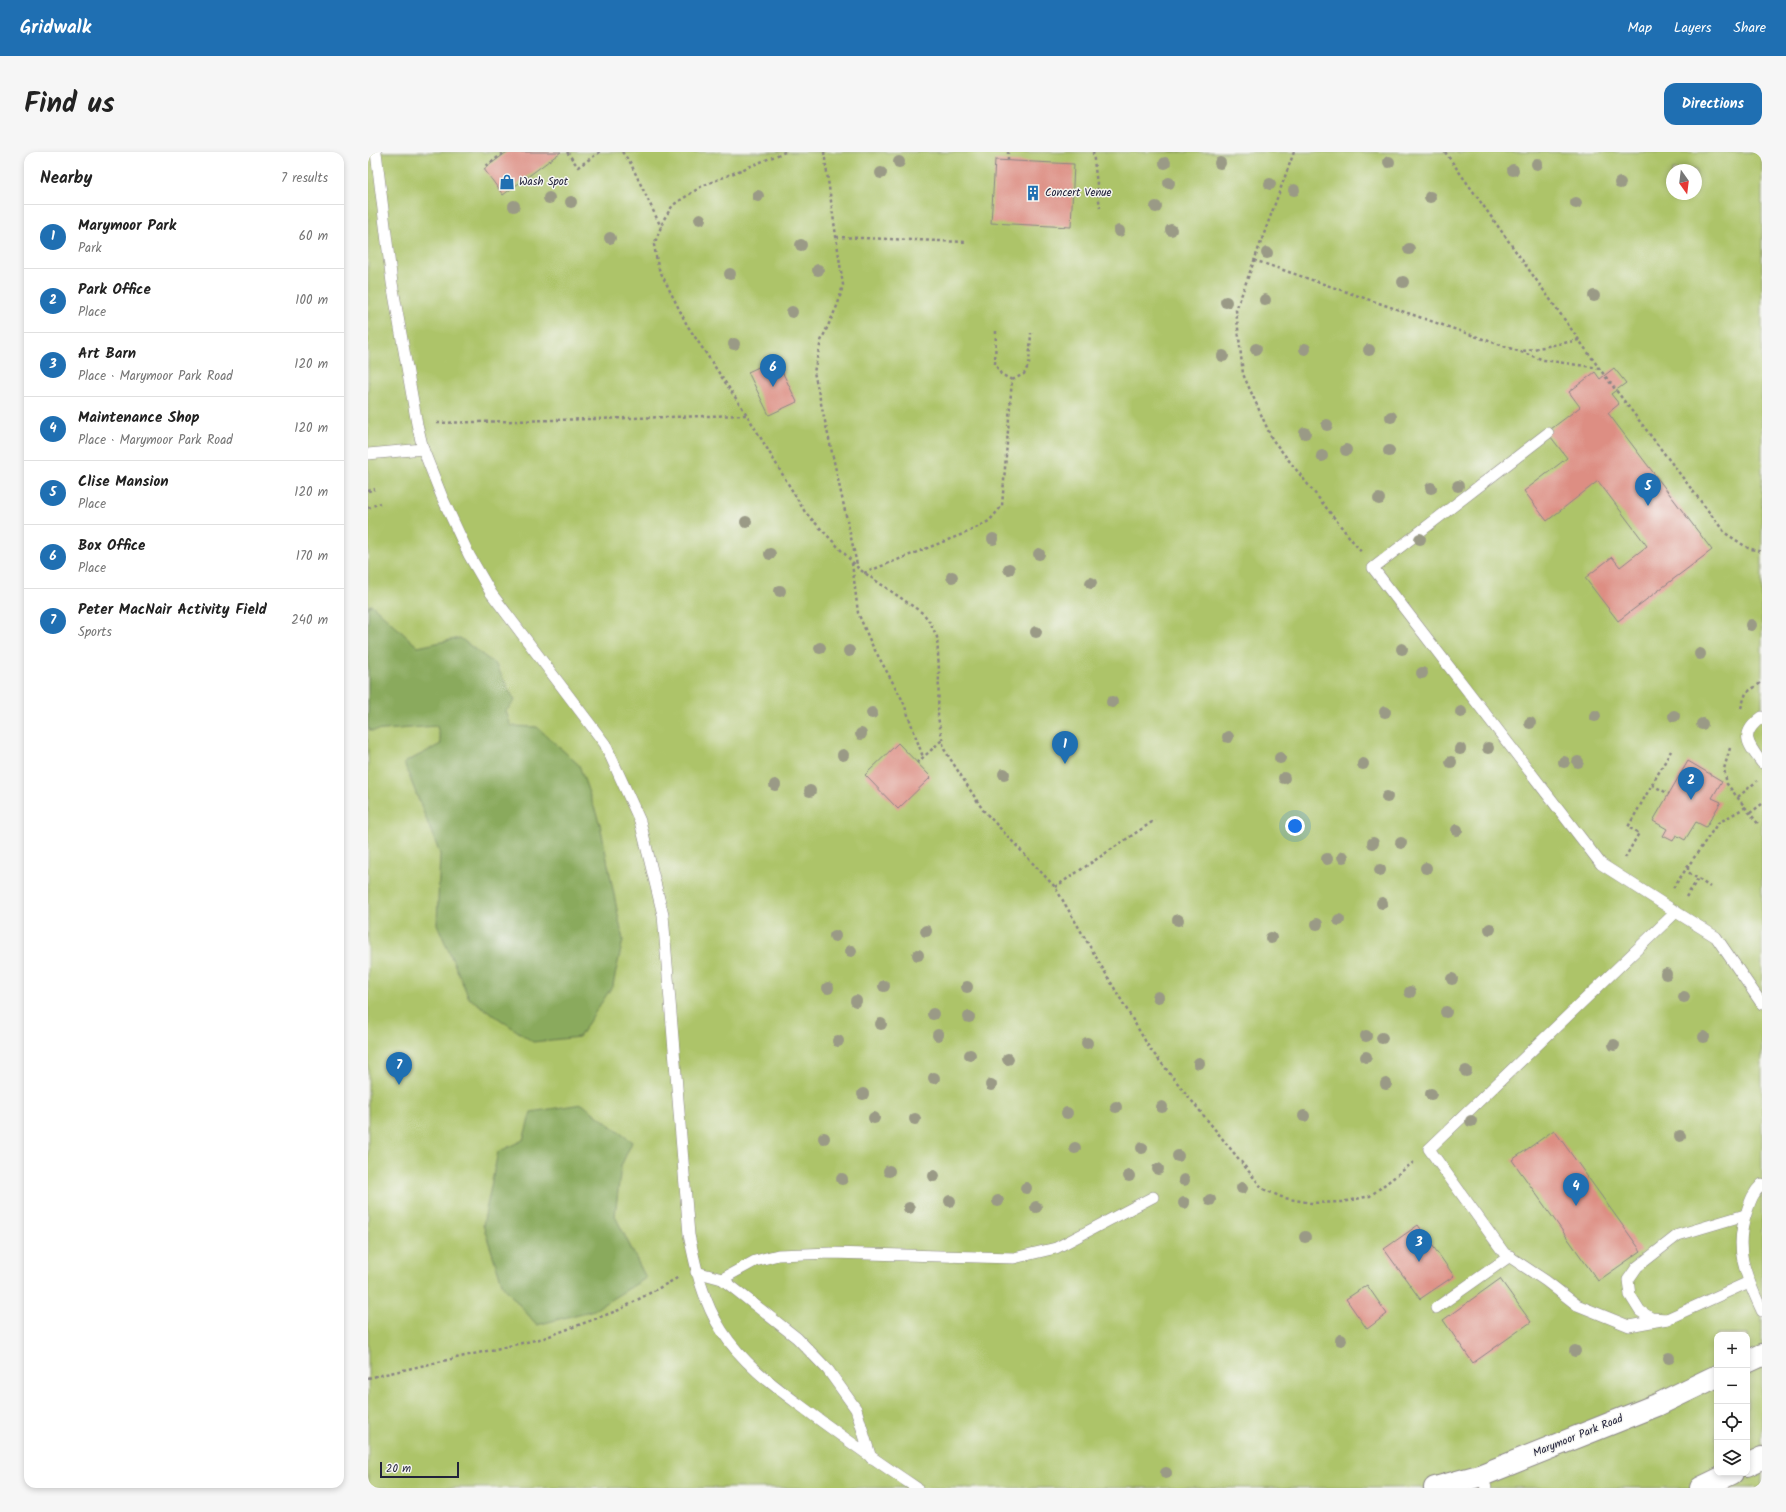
<!DOCTYPE html>
<meta charset="utf-8">
<style>
:root{--surface:#fff;--page:#f6f6f6;--text:#222;--muted:#767676;--line:#e0e0e0;--accent:#1f6fb2}
body{margin:0;font-family:Kalam,sans-serif;background:var(--page);color:var(--text)}
.controls{position:absolute;right:12px;bottom:12px;display:grid;overflow:hidden;border-radius:8px;box-shadow:0 2px 6px #0003}
.controls button{width:36px;height:36px;display:grid;place-items:center;padding:0;border:0;border-bottom:1px solid var(--line);background:var(--surface);color:var(--text);font:20px sans-serif}
.compass{position:absolute;left:1298px;top:12px;width:36px;height:36px;border-radius:50%;background:var(--surface);box-shadow:0 2px 6px #0003;rotate:166deg}
.scale{position:absolute;left:12px;bottom:10px;width:79px;box-sizing:border-box;padding-left:4px;border:2px solid #22223b;border-top:0;font-size:11px;line-height:14px;white-space:nowrap;color:#22223b;-webkit-text-stroke:3px #f6f6f2;paint-order:stroke}
.you{position:absolute;left:927px;top:674px;width:14px;height:14px;margin:-10px;border:3px solid #fff;border-radius:50%;background:#1a73e8;box-shadow:0 0 0 6px #1a73e833}
.badge{display:grid;place-items:center;width:26px;height:26px;border-radius:50%;background:var(--accent);color:#fff;font-size:13px;font-weight:700}
.pin{position:absolute;translate:-50% -33px;filter:drop-shadow(0 1px 2px #0008)}
.pin::after{content:'';position:absolute;top:21px;width:14px;height:12px;background:inherit;clip-path:polygon(0 0,100% 0,50% 100%)}
.list{margin:0;padding:0;list-style:none}
h2{display:flex;justify-content:space-between;align-items:center;height:52px;margin:0;padding:0 16px;font-size:17px}
h2 small{font-size:13px;font-weight:400;color:var(--muted)}
.list li{display:grid;grid-template-columns:26px 1fr auto;gap:12px;align-items:center;box-sizing:border-box;height:64px;padding:0 16px;border-top:1px solid var(--line)}
.list b{display:block;font-size:15px;white-space:nowrap}
.list p{margin:0;font-size:13px;white-space:nowrap;color:var(--muted)}
.list em{font-size:13px;font-style:normal;color:var(--muted)}
.icon{flex:none;width:22px;height:22px;fill:none;stroke:currentColor;stroke-width:2;stroke-linecap:round;stroke-linejoin:round}
.map{position:relative;flex:none;width:1394px;height:1336px;overflow:hidden;border-radius:12px}
header{display:flex;align-items:center;gap:24px;box-sizing:border-box;height:56px;padding:0 20px;background:var(--accent);color:#fff}
header strong{font-size:19px}
nav{display:flex;gap:22px;margin-inline-start:auto;font-size:14px}
.intro{display:flex;align-items:center;justify-content:space-between;box-sizing:border-box;height:96px;padding:0 24px}
h1{margin:0;font-size:28px}
.button{padding:10px 18px;border-radius:12px;background:var(--accent);color:#fff;font-size:14px;font-weight:700}
main{display:flex;gap:24px;padding:0 24px}
aside{flex:1;background:var(--surface);border-radius:12px;box-shadow:0 2px 6px #0003}
.map>svg:first-child{display:block}
.green{fill:#adc469;stroke:#687352;fill-rule:evenodd}
.forest{fill:#8aaa5d;stroke:#56664c}
.building{fill:#dd8e83}
.lines{fill:none;stroke-linecap:round;stroke-linejoin:round}
.lane-casing{stroke:#898485;stroke-width:12}
.street-casing{stroke:#898485;stroke-width:24}
.path{stroke:#898485;stroke-width:2.5;stroke-dasharray:3 3;stroke-linecap:butt}
.lane{stroke:#fff;stroke-width:11}
.street{stroke:#fff;stroke-width:22}
.tree{fill:#9a9a86}
.labels{text-anchor:middle;dominant-baseline:central;stroke-width:3;stroke-linejoin:round;paint-order:stroke}
.poi-label{font-size:11px;fill:#22223b;stroke:#f6f6f2;text-anchor:start}
.street-label{font-size:11px;fill:#22223b;stroke:#f6f6f2}
</style>
<header>
<strong>Gridwalk</strong>
<nav><a>Map</a><a>Layers</a><a>Share</a></nav>
</header>
<div class="intro"><h1>Find us</h1><a class="button">Directions</a></div>
<main>
<aside>
<h2>Nearby<small>7 results</small></h2>
<ul class="list">
<li><span class="badge">1</span><div><b>Marymoor Park</b><p>Park</p></div><em>60 m</em></li>
<li><span class="badge">2</span><div><b>Park Office</b><p>Place</p></div><em>100 m</em></li>
<li><span class="badge">3</span><div><b>Art Barn</b><p>Place · Marymoor Park Road</p></div><em>120 m</em></li>
<li><span class="badge">4</span><div><b>Maintenance Shop</b><p>Place · Marymoor Park Road</p></div><em>120 m</em></li>
<li><span class="badge">5</span><div><b>Clise Mansion</b><p>Place</p></div><em>120 m</em></li>
<li><span class="badge">6</span><div><b>Box Office</b><p>Place</p></div><em>170 m</em></li>
<li><span class="badge">7</span><div><b>Peter MacNair Activity Field</b><p>Sports</p></div><em>240 m</em></li>
</ul>
</aside>
<div class="map">
<svg width="1394" height="1336" viewBox="0 0 1394 1336">
<rect width="100%" height="100%" fill="#f6f6f2"/>
<filter id="ink" filterUnits="userSpaceOnUse"><feTurbulence type="fractalNoise" baseFrequency=".025" numOctaves="2"/><feDisplacementMap in="SourceGraphic" scale="8" xChannelSelector="R" yChannelSelector="G"/><feConvolveMatrix kernelMatrix="1 2 1 2 8 2 1 2 1" color-interpolation-filters="sRGB"/></filter>
<filter id="wash" filterUnits="userSpaceOnUse"><feTurbulence type="fractalNoise" baseFrequency=".012" numOctaves="4" result="noise"/><feDisplacementMap in="SourceGraphic" scale="16" xChannelSelector="R" yChannelSelector="G"/><feGaussianBlur stdDeviation="0.9" result="paint"/><feColorMatrix in="noise" values="0 0 0 0 0 0 0 0 0 0 0 0 0 0 0 0 0 1.4 0 .05"/><feComposite in="paint" operator="in"/></filter>
<g filter="url(#wash)">
<rect width="100%" height="100%" fill="#f0e7cf"/>
<path class="green" d="M 0,0 L 1394,0 L 1394,1336 L 0,1336 ZM 1304,18 L 1328,18 L 1328,42 L 1304,42 ZM 1349,1183 L 1379,1183 L 1379,1321 L 1349,1321 Z"/>
<g class="forest">
<polygon points="4,453 50,495 92,486 128,513 147,549 138,559 143,574 169,575 211,613 232,672 255,788 245,833 211,885 165,890 101,846 69,772 72,702 36,611 73,592 69,574 3,579 0,575 0,454"/>
<polygon points="214,952 264,990 253,1014 247,1064 278,1126 226,1158 169,1173 135,1134 115,1073 130,1000 155,988 163,960"/>
</g>
<g id="blocks">
<g class="building">
<polygon points="139,0 193,0 135,43 116,17"/>
<polygon points="627,8 706,12 703,75 623,71"/>
<polygon points="408,207 429,250 401,263 380,220"/>
<polygon points="1246,216 1258,231 1243,242 1251,252 1240,261 1344,398 1250,469 1217,426 1244,405 1252,415 1279,394 1230,329 1179,369 1156,339 1199,306 1179,280 1212,255 1201,240 1227,220 1232,227"/>
<polygon points="530,591 563,625 530,657 497,623"/>
<polygon points="1320,609 1354,629 1344,646 1353,650 1338,675 1328,670 1317,688 1308,683 1305,689 1295,684 1299,677 1285,669"/>
<polygon points="1186,978 1273,1099 1230,1129 1144,1008"/>
<polygon points="1050,1073 1086,1124 1052,1147 1016,1097"/>
<polygon points="1132,1127 1163,1170 1105,1211 1075,1168"/>
<polygon points="999,1133 1019,1162 999,1177 978,1147"/>
</g>
</g>
</g>
<g filter="url(#ink)">
<use href="#blocks" fill-opacity="0" stroke="#898485" stroke-width="1"/>
<g class="lines">
<defs>
<g id="lane">
<path d="M 8,0 L 24,131 L 49,272 L 55,297 L 74,345 L 101,403 L 123,441 L 237,592 L 272,669 L 295,763 L 321,1083 C 328,1117 335,1150 354,1179 C 377,1215 412,1238 445,1263 C 479,1288 514,1313 549,1336"/>
<polyline points="1180,281 1005,416 1233,712 1308,760"/>
<polyline points="0,302 55,297"/>
<path d="M 1394,565 C 1371,582 1379,591 1394,611"/>
<path d="M 1394,1032 C 1385,1041 1383,1047 1379,1059 C 1365,1098 1378,1124 1394,1159"/>
<polyline points="1377,1063 1310,1083 1269,1115 1260,1128 1262,1143 1272,1159 1283,1166 1299,1167 1381,1130"/>
<polyline points="328,1120 354,1127 429,1186 460,1218 488,1257 503,1306"/>
<polyline points="354,1127 387,1109 410,1103 463,1101 646,1106 688,1096 785,1045"/>
<polyline points="1068,1156 1142,1104"/>
<polyline points="1299,1167 1261,1174 1209,1153 1178,1129 1136,1101 1061,997 1308,760 1348,785 1394,852"/>
<polyline points="1114,1323 1118,1336"/>
</g>
<g id="street">
<polyline points="1379,1210 1394,1203"/>
<polyline points="1379,1313 1394,1306"/>
<polyline points="1067,1336 1114,1323 1289,1253 1349,1224"/>
<polyline points="1333,1336 1364,1321"/>
</g>
</defs>
<use href="#lane" class="lane-casing"/>
<use href="#street" class="street-casing"/>
<g class="path">
<polyline points="199,0 210,15 232,0"/>
<polyline points="254,0 262,10 293,75"/>
<polyline points="417,0 334,34 305,53 296,67 286,93 290,115 319,173 379,263 437,360 491,417 556,462 563,472 569,485 571,519 570,565 576,597 615,658 687,735 782,897 895,1037 916,1046 943,1051 974,1050 1002,1044 1047,1009"/>
<polyline points="456,0 475,133 470,152 453,189 446,220 490,417"/>
<polyline points="725,0 732,56"/>
<polyline points="926,0 868,158 875,222 904,287 994,401"/>
<polyline points="1077,0 1231,216 1357,381 1380,396 1394,400"/>
<polyline points="640,8 640,0"/>
<polyline points="118,14 137,0"/>
<polyline points="468,85 598,90"/>
<polyline points="886,108 1176,208 1231,216"/>
<polyline points="628,179 627,212 633,222 644,228"/>
<polyline points="1155,199 1211,188"/>
<polyline points="69,271 378,263"/>
<polyline points="0,339 7,337"/>
<polyline points="0,356 12,351"/>
<polyline points="484,411 490,461 503,491 535,549 555,605"/>
<polyline points="496,421 600,380 621,369 634,354 644,228 656,222 661,212 663,181"/>
<polyline points="1373,556 1378,541 1394,530"/>
<polyline points="1362,596 1356,617 1359,632 1391,673"/>
<polyline points="549,611 574,588"/>
<polyline points="1284,633 1301,642"/>
<polyline points="1370,645 1389,629"/>
<polyline points="1382,661 1394,652"/>
<polyline points="1257,706 1271,681 1260,675 1303,599"/>
<polyline points="1320,715 1320,720 1342,735"/>
<polyline points="687,735 787,668"/>
<polyline points="1305,736 1350,671 1378,655"/>
<polyline points="1318,745 1330,727"/>
<polyline points="0,1226 176,1186 251,1158 311,1125"/>
</g>
<use href="#lane" class="lane"/>
<use href="#street" class="street"/>
</g>
<g class="tree">
<circle cx="531" cy="10" r="6"/>
<circle cx="1021" cy="10" r="6"/>
<circle cx="797" cy="11" r="6"/>
<circle cx="852" cy="11" r="6"/>
<circle cx="1169" cy="12" r="6"/>
<circle cx="1145" cy="18" r="6"/>
<circle cx="513" cy="21" r="6"/>
<circle cx="801" cy="31" r="6"/>
<circle cx="1252" cy="31" r="6"/>
<circle cx="902" cy="32" r="6"/>
<circle cx="926" cy="38" r="6"/>
<circle cx="390" cy="44" r="6"/>
<circle cx="1062" cy="45" r="6"/>
<circle cx="181" cy="46" r="6"/>
<circle cx="203" cy="50" r="6"/>
<circle cx="1208" cy="51" r="6"/>
<circle cx="146" cy="54" r="6"/>
<circle cx="788" cy="55" r="6"/>
<circle cx="332" cy="67" r="6"/>
<circle cx="803" cy="78" r="6"/>
<circle cx="751" cy="79" r="6"/>
<circle cx="242" cy="86" r="6"/>
<circle cx="433" cy="93" r="6"/>
<circle cx="1041" cy="97" r="6"/>
<circle cx="899" cy="101" r="6"/>
<circle cx="450" cy="118" r="6"/>
<circle cx="362" cy="122" r="6"/>
<circle cx="1035" cy="130" r="6"/>
<circle cx="1226" cy="144" r="6"/>
<circle cx="897" cy="148" r="6"/>
<circle cx="858" cy="150" r="6"/>
<circle cx="424" cy="160" r="6"/>
<circle cx="366" cy="192" r="6"/>
<circle cx="888" cy="197" r="6"/>
<circle cx="937" cy="197" r="6"/>
<circle cx="1001" cy="198" r="6"/>
<circle cx="855" cy="204" r="6"/>
<circle cx="1023" cy="265" r="6"/>
<circle cx="959" cy="273" r="6"/>
<circle cx="937" cy="281" r="6"/>
<circle cx="978" cy="298" r="6"/>
<circle cx="1021" cy="299" r="6"/>
<circle cx="954" cy="304" r="6"/>
<circle cx="1090" cy="334" r="6"/>
<circle cx="1063" cy="336" r="6"/>
<circle cx="1011" cy="347" r="6"/>
<circle cx="378" cy="370" r="6"/>
<circle cx="625" cy="387" r="6"/>
<circle cx="1052" cy="387" r="6"/>
<circle cx="402" cy="402" r="6"/>
<circle cx="671" cy="402" r="6"/>
<circle cx="641" cy="417" r="6"/>
<circle cx="584" cy="425" r="6"/>
<circle cx="723" cy="431" r="6"/>
<circle cx="412" cy="439" r="6"/>
<circle cx="1383" cy="473" r="6"/>
<circle cx="668" cy="480" r="6"/>
<circle cx="452" cy="496" r="6"/>
<circle cx="1034" cy="497" r="6"/>
<circle cx="481" cy="499" r="6"/>
<circle cx="1332" cy="502" r="6"/>
<circle cx="1054" cy="521" r="6"/>
<circle cx="744" cy="550" r="6"/>
<circle cx="1017" cy="560" r="6"/>
<circle cx="1093" cy="560" r="6"/>
<circle cx="504" cy="561" r="6"/>
<circle cx="1227" cy="564" r="6"/>
<circle cx="1306" cy="564" r="6"/>
<circle cx="1162" cy="571" r="6"/>
<circle cx="1334" cy="572" r="6"/>
<circle cx="493" cy="582" r="6"/>
<circle cx="860" cy="585" r="6"/>
<circle cx="1120" cy="596" r="6"/>
<circle cx="1092" cy="597" r="6"/>
<circle cx="475" cy="603" r="6"/>
<circle cx="912" cy="606" r="6"/>
<circle cx="1083" cy="610" r="6"/>
<circle cx="1196" cy="610" r="6"/>
<circle cx="1210" cy="610" r="6"/>
<circle cx="995" cy="612" r="6"/>
<circle cx="636" cy="622" r="6"/>
<circle cx="916" cy="626" r="6"/>
<circle cx="407" cy="633" r="6"/>
<circle cx="442" cy="639" r="6"/>
<circle cx="1019" cy="645" r="6"/>
<circle cx="1089" cy="678" r="6"/>
<circle cx="1005" cy="691" r="6"/>
<circle cx="1033" cy="691" r="6"/>
<circle cx="975" cy="705" r="6"/>
<circle cx="959" cy="707" r="6"/>
<circle cx="1058" cy="716" r="6"/>
<circle cx="1012" cy="718" r="6"/>
<circle cx="1014" cy="751" r="6"/>
<circle cx="810" cy="768" r="6"/>
<circle cx="971" cy="768" r="6"/>
<circle cx="949" cy="772" r="6"/>
<circle cx="1122" cy="777" r="6"/>
<circle cx="558" cy="779" r="6"/>
<circle cx="467" cy="784" r="6"/>
<circle cx="903" cy="786" r="6"/>
<circle cx="483" cy="799" r="6"/>
<circle cx="550" cy="803" r="6"/>
<circle cx="1298" cy="822" r="6"/>
<circle cx="1084" cy="827" r="6"/>
<circle cx="516" cy="834" r="6"/>
<circle cx="599" cy="835" r="6"/>
<circle cx="460" cy="836" r="6"/>
<circle cx="1042" cy="840" r="6"/>
<circle cx="790" cy="845" r="6"/>
<circle cx="1316" cy="845" r="6"/>
<circle cx="488" cy="849" r="6"/>
<circle cx="1078" cy="860" r="6"/>
<circle cx="565" cy="862" r="6"/>
<circle cx="601" cy="865" r="6"/>
<circle cx="513" cy="872" r="6"/>
<circle cx="570" cy="883" r="6"/>
<circle cx="998" cy="884" r="6"/>
<circle cx="1336" cy="885" r="6"/>
<circle cx="1014" cy="886" r="6"/>
<circle cx="470" cy="889" r="6"/>
<circle cx="719" cy="891" r="6"/>
<circle cx="1246" cy="893" r="6"/>
<circle cx="602" cy="903" r="6"/>
<circle cx="998" cy="905" r="6"/>
<circle cx="640" cy="907" r="6"/>
<circle cx="831" cy="911" r="6"/>
<circle cx="1098" cy="919" r="6"/>
<circle cx="566" cy="926" r="6"/>
<circle cx="1018" cy="932" r="6"/>
<circle cx="623" cy="933" r="6"/>
<circle cx="495" cy="942" r="6"/>
<circle cx="1063" cy="942" r="6"/>
<circle cx="748" cy="955" r="6"/>
<circle cx="794" cy="955" r="6"/>
<circle cx="699" cy="961" r="6"/>
<circle cx="936" cy="964" r="6"/>
<circle cx="506" cy="966" r="6"/>
<circle cx="547" cy="967" r="6"/>
<circle cx="1103" cy="969" r="6"/>
<circle cx="1312" cy="984" r="6"/>
<circle cx="456" cy="986" r="6"/>
<circle cx="707" cy="996" r="6"/>
<circle cx="774" cy="996" r="6"/>
<circle cx="810" cy="1004" r="6"/>
<circle cx="790" cy="1017" r="6"/>
<circle cx="521" cy="1019" r="6"/>
<circle cx="566" cy="1024" r="6"/>
<circle cx="761" cy="1024" r="6"/>
<circle cx="474" cy="1027" r="6"/>
<circle cx="816" cy="1028" r="6"/>
<circle cx="658" cy="1036" r="6"/>
<circle cx="874" cy="1036" r="6"/>
<circle cx="842" cy="1048" r="6"/>
<circle cx="582" cy="1049" r="6"/>
<circle cx="630" cy="1049" r="6"/>
<circle cx="816" cy="1051" r="6"/>
<circle cx="668" cy="1055" r="6"/>
<circle cx="541" cy="1056" r="6"/>
<circle cx="937" cy="1085" r="6"/>
<circle cx="973" cy="1188" r="6"/>
<circle cx="1207" cy="1199" r="6"/>
<circle cx="1301" cy="1206" r="6"/>
<circle cx="798" cy="1321" r="6"/>
</g>
</g>
<defs>
<symbol id="shop-bare" viewBox="-9 -9 18 18"><path d="M-5-2.5h2.3a2.7 3.5 0 0 1 5.4 0H5L5.5 6h-11ZM-1.5-2.5h3a1.5 2.3 0 0 0-3 0Z" fill="#1f6fb2" stroke="#f6f6f2" stroke-width="2.5" paint-order="stroke"/></symbol>
<symbol id="building-bare" viewBox="-9 -9 18 18"><path d="M-4-6H4V6H1V3H-1V6H-4ZM-2.5-4.3h1.7v1.8h-1.7ZM.8-4.3h1.7v1.8H.8ZM-2.5-1h1.7V.8h-1.7ZM.8-1h1.7V.8H.8Z" fill="#1f6fb2" stroke="#f6f6f2" stroke-width="2.5" paint-order="stroke"/></symbol>
</defs>
<g fill-rule="evenodd">
<use href="#shop-bare" x="128" y="19" width="22" height="22"/>
<use href="#building-bare" x="654" y="30" width="22" height="22"/>
</g>
<g class="labels">
<g class="poi-label">
<text x="151" y="30">Wash Spot</text>
<text x="677" y="41">Concert Venue</text>
</g>
<g class="street-label">
<text transform="translate(1210 1284) rotate(-22)">Marymoor Park Road</text>
</g>
</g>
</svg>
<div class="controls">
<button>+</button>
<button>−</button>
<button><svg class="icon" aria-label="locate" viewBox="0 0 24 24"><circle cx="12" cy="12" r="6"/><path d="M12 2v4M12 18v4M2 12h4M18 12h4"/></svg></button>
<button><svg class="icon" aria-label="layers" viewBox="0 0 24 24"><path d="M12 4l9 5-9 5-9-5zM3 14l9 5 9-5"/></svg></button>
</div>
<svg class="compass" viewBox="-18 -18 36 36"><path d="M0-13l5 13h-10z" fill="#e53935"/><path d="M0 13l5-13h-10z" fill="#767676"/></svg>
<div class="scale">20 m</div>
<div class="you"></div>
<div class="pin badge" style="left:697px;top:612px">1</div>
<div class="pin badge" style="left:1323px;top:648px">2</div>
<div class="pin badge" style="left:1051px;top:1110px">3</div>
<div class="pin badge" style="left:1208px;top:1054px">4</div>
<div class="pin badge" style="left:1280px;top:354px">5</div>
<div class="pin badge" style="left:405px;top:235px">6</div>
<div class="pin badge" style="left:31px;top:933px">7</div>
</div>
</main>
